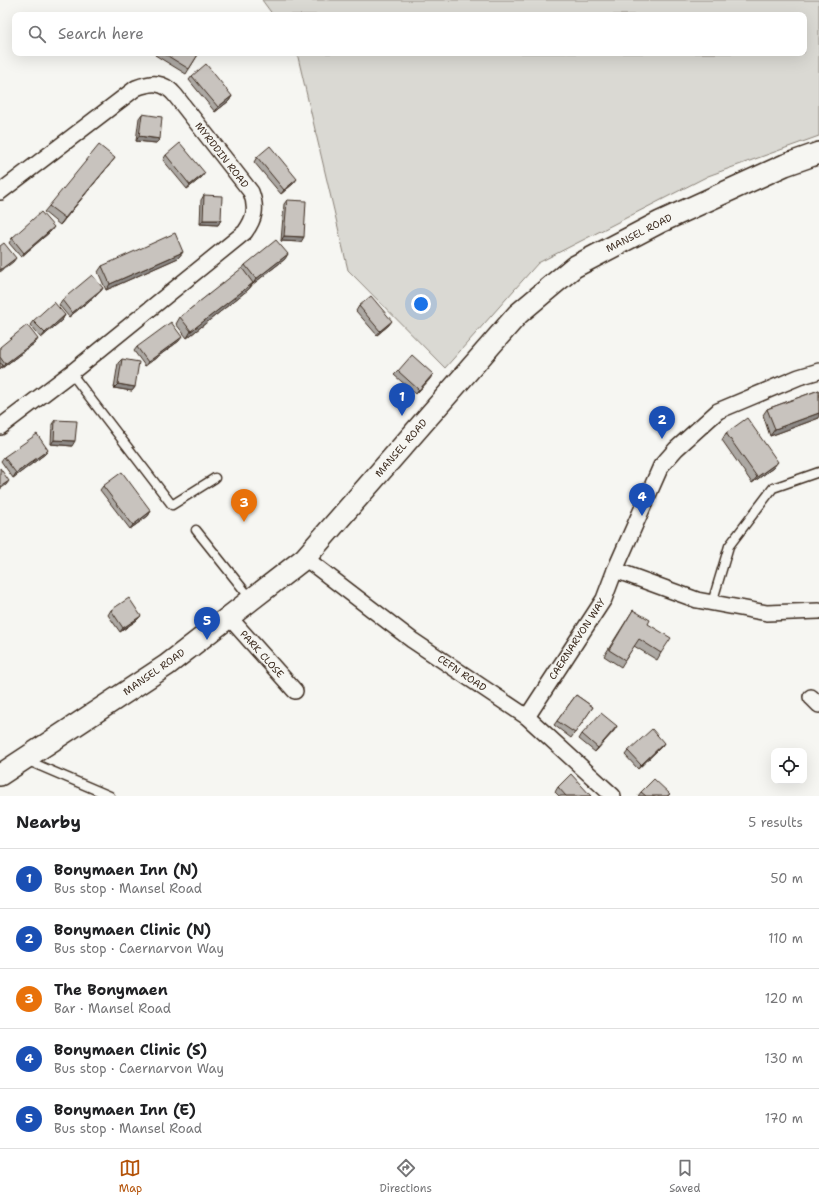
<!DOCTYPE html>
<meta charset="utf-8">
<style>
:root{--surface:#fff;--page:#f6f6f6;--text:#202124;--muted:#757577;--line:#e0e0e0;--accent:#b45309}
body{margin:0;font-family:"Shantell Sans",sans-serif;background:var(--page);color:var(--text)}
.controls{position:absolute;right:12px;bottom:12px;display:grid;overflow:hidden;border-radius:8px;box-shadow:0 4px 16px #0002}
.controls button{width:36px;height:36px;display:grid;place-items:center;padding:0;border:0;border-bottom:1px solid var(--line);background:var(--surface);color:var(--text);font:20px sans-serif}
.you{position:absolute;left:421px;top:304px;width:14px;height:14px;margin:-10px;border:3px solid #fff;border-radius:50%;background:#1a73e8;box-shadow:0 0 0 6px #1a73e833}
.badge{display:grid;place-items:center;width:26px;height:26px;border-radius:50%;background:var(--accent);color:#fff;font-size:13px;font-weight:700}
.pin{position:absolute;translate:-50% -33px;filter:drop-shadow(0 1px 2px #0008)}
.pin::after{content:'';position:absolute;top:21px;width:14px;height:12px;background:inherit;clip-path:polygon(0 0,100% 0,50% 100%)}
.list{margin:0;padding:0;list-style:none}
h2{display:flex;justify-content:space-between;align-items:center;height:52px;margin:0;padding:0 16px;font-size:17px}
h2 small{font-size:13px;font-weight:400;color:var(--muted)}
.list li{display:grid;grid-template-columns:26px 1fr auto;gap:12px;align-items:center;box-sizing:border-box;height:60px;padding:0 16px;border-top:1px solid var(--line)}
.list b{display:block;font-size:15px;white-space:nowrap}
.list p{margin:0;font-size:13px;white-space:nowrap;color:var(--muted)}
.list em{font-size:13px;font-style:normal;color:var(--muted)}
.icon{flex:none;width:22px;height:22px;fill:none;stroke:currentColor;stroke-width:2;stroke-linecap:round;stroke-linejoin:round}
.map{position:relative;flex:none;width:819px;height:796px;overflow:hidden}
.search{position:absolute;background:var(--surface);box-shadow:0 4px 16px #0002;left:12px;right:12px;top:12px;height:44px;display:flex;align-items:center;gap:10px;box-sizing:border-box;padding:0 14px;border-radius:8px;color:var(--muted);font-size:15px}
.sheet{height:352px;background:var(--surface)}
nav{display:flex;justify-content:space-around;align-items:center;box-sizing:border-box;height:56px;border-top:1px solid var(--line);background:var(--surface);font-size:11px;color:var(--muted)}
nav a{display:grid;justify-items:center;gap:2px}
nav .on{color:var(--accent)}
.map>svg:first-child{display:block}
.green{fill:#dad9d3;stroke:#8a8278}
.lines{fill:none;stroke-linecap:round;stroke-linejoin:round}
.lane-casing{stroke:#3b2a1e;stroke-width:11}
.street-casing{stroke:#3b2a1e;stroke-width:18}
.secondary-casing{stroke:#3b2a1e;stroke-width:24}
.lane{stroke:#f6f6f2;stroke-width:8}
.street{stroke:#f6f6f2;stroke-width:15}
.secondary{stroke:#f6f6f2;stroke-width:21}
.wall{fill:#aca8a3;stroke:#3b2a1e}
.shaded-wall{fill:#8c8885;stroke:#3b2a1e}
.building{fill:#c8c3be;stroke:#3b2a1e}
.labels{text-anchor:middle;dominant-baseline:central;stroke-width:3;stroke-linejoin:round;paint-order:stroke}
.street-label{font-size:10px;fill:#3b2a1e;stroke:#f6f6f2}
</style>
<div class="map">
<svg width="819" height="796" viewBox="0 0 819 796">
<rect width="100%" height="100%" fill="#f6f6f2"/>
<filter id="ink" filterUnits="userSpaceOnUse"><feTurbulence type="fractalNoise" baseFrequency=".025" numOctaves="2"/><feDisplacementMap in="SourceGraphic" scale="8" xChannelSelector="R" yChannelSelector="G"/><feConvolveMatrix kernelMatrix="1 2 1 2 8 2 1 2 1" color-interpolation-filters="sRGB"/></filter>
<g filter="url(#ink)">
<polygon class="green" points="262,0 819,0 819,136 708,176 538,263 445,368 348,270 297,53 804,53 804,15 273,15"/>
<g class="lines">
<defs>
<g id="lane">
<polyline points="71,373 172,505 215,478"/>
<polyline points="196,530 251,599"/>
<polyline points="712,603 729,546 773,488 819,472"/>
<polyline points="26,760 110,796"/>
</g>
<g id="street">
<path d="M 0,192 L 136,88 C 152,82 163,81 175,95 L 251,192 C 257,208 255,218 245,232 L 71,373 L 0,427"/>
<polyline points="305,558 412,640 527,717 613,796"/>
<polyline points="615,570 697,600 767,613 819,611"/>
<polyline points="228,616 295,691"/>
<polyline points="811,697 819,705"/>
<polyline points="527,717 604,599 615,570 661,466 676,449 718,411 799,377 819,371"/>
</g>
<polyline id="secondary" points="0,775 167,665 305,558 518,314 574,267 660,222 785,165 819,153"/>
</defs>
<use href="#lane" class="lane-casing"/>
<use href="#street" class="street-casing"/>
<use href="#secondary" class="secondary-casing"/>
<use href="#lane" class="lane"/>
<use href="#street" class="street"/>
<use href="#secondary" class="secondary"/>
</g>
<g class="wall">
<polygon points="156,53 199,53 186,74 155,55"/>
<polygon points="192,76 232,96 229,101 215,112 189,80"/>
<polygon points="142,114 156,143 136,141 139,118"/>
<polygon points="166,155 202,177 187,189 163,160"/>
<polygon points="257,157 294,183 281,194 254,162"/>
<polygon points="110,164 60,225 44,212 49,206"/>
<polygon points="204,195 221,220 218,225 200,224 201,200"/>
<polygon points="287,200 301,242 281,241 284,204"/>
<polygon points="51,231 21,257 9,243 12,238"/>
<polygon points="183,252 178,258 106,290 98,272 102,266"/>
<polygon points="285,259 253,284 249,289 187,338 176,324 180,317 242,269 245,265"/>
<polygon points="103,288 100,292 69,317 59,305 62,300"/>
<polygon points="359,306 389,325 377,335 356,311"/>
<polygon points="65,315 62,320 41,338 30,325 33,321"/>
<polygon points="38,339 35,343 2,368 2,367 0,370 0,347"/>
<polygon points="179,341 145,366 134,351 137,347"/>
<polygon points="122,359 135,387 132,391 114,388 118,363"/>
<polygon points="398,371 430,379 416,394 394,375"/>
<polygon points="819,390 819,418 770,436 763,415 767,409"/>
<polygon points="55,420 72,446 51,444 52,424"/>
<polygon points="726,433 773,468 752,483 722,440"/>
<polygon points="48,450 45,454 13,478 1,461 4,457"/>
<polygon points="103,486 151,511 148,516 130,529 100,490"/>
<polygon points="111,610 141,616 137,620 120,632 108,615"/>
<polygon points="633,610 661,653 657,660 634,646 621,667 604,656"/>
<polygon points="576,695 593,707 571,738 554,725"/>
<polygon points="617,726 595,752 579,739 582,734"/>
<polygon points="664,743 661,747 638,769 625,755 628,751"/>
<polygon points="558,787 591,796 559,796 555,792"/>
<polygon points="641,792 670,794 668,796 638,796"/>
</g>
<g class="shaded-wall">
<polygon points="232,96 229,101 215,112 218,107"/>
<polygon points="139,136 160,139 156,143 136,141"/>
<polygon points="115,158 110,164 60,225 65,218"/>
<polygon points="205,173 202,177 187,189 190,185"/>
<polygon points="297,179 294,183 281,194 284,190"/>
<polygon points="203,220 221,220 218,225 200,224"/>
<polygon points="54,227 51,231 21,257 24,253"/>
<polygon points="284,236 304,237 301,242 281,241"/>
<polygon points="183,252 178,258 106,290 110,284"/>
<polygon points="288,254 285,259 253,284 256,279"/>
<polygon points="16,258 13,262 0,272 0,270"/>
<polygon points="253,283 249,289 187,338 191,331"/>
<polygon points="103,288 100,292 69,317 72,313"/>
<polygon points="65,315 62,320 41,338 45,333"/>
<polygon points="392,321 389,325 377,335 380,331"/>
<polygon points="182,337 179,341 145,366 148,362"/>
<polygon points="38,339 35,343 2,368 5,364"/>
<polygon points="433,374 430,379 416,394 419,390"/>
<polygon points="118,384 135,387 132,391 114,388"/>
<polygon points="819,413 819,418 770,436 775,429"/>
<polygon points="54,440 75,441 72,446 51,444"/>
<polygon points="48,450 45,454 13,478 16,473"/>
<polygon points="778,462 773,468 752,483 757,477"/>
<polygon points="9,481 6,485 0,489 0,487"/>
<polygon points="151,511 148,516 130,529 133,525"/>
<polygon points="141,616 137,620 120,632 123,628"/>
<polygon points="617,726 614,731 595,752 598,748"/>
<polygon points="664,743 661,747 638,769 641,765"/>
</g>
<g class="building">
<polygon points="163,53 199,53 189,69"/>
<polygon points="206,64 232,96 218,107 192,76"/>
<polygon points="142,114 162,117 160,139 139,136"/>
<polygon points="180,143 205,173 190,185 166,155"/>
<polygon points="99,145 115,158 65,218 49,206"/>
<polygon points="270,146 297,179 284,190 257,157"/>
<polygon points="204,195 222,196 221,220 203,220"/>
<polygon points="287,200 306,201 304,237 284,236"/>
<polygon points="41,212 54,227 24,253 12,238"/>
<polygon points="175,233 183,252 110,284 102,266"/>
<polygon points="276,240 288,254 256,279 245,265"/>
<polygon points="4,243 16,258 0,270 0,246"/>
<polygon points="242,268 253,283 191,331 180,317"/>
<polygon points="92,275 103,288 72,313 62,300"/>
<polygon points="371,296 392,321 380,331 359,306"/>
<polygon points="54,302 65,315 45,333 33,321"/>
<polygon points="171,322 182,337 148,362 137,347"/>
<polygon points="27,325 38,339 5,364 0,357 0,347"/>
<polygon points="412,355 433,374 419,390 398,371"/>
<polygon points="122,359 139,362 135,387 118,384"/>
<polygon points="0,363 3,365 0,369"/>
<polygon points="819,390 819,413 775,429 767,409"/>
<polygon points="747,418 778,462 757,477 726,433"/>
<polygon points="55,420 77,421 75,441 54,440"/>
<polygon points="37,434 48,450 16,473 4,457"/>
<polygon points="0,468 9,481 0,487"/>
<polygon points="122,472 151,511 133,525 103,486"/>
<polygon points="129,598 141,616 123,628 111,610"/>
<polygon points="633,610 650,620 648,624 671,638 661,653 639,639 625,660 609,650"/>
<polygon points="576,695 593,707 575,733 557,721"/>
<polygon points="601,713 617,726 598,748 582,734"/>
<polygon points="652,729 664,743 641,765 628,751"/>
<polygon points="571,774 591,796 566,796 558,787"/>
<polygon points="654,779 670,794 667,796 646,796 641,792"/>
</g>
</g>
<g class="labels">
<g class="street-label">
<text transform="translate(222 155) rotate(52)">MYRDDIN ROAD</text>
<text transform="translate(639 233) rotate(-27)">MANSEL ROAD</text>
<text transform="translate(401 448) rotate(-49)">MANSEL ROAD</text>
<text transform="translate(577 639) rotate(-57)">CAERNARVON WAY</text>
<text transform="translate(262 654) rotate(48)">PARK CLOSE</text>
<text transform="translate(154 672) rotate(-35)">MANSEL ROAD</text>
<text transform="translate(462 673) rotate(34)">CEFN ROAD</text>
</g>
</g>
</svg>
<div class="controls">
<button><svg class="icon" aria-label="locate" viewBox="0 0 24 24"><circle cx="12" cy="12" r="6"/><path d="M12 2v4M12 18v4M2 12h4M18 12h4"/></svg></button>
</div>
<div class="you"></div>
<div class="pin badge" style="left:402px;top:416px;background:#1a4fb4">1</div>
<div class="pin badge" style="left:662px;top:439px;background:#1a4fb4">2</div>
<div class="pin badge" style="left:244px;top:522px;background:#e8710a">3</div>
<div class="pin badge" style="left:642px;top:516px;background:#1a4fb4">4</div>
<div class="pin badge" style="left:207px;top:640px;background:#1a4fb4">5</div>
<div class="search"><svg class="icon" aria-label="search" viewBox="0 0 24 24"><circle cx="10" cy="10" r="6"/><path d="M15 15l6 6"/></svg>Search here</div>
</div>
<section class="sheet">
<h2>Nearby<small>5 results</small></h2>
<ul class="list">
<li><span class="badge" style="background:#1a4fb4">1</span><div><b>Bonymaen Inn (N)</b><p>Bus stop · Mansel Road</p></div><em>50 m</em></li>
<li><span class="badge" style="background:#1a4fb4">2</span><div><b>Bonymaen Clinic (N)</b><p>Bus stop · Caernarvon Way</p></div><em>110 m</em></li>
<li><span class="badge" style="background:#e8710a">3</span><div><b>The Bonymaen</b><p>Bar · Mansel Road</p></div><em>120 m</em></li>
<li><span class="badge" style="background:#1a4fb4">4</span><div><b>Bonymaen Clinic (S)</b><p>Bus stop · Caernarvon Way</p></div><em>130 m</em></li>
<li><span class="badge" style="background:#1a4fb4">5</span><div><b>Bonymaen Inn (E)</b><p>Bus stop · Mansel Road</p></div><em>170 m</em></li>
</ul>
</section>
<nav>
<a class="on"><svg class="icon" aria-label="map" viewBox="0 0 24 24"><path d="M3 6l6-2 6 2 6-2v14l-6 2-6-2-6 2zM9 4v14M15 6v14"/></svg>Map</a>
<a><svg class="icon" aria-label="directions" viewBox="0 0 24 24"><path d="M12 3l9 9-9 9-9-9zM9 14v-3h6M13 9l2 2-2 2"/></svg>Directions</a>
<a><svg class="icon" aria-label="saved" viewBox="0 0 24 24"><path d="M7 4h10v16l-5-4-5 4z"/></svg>Saved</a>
</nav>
